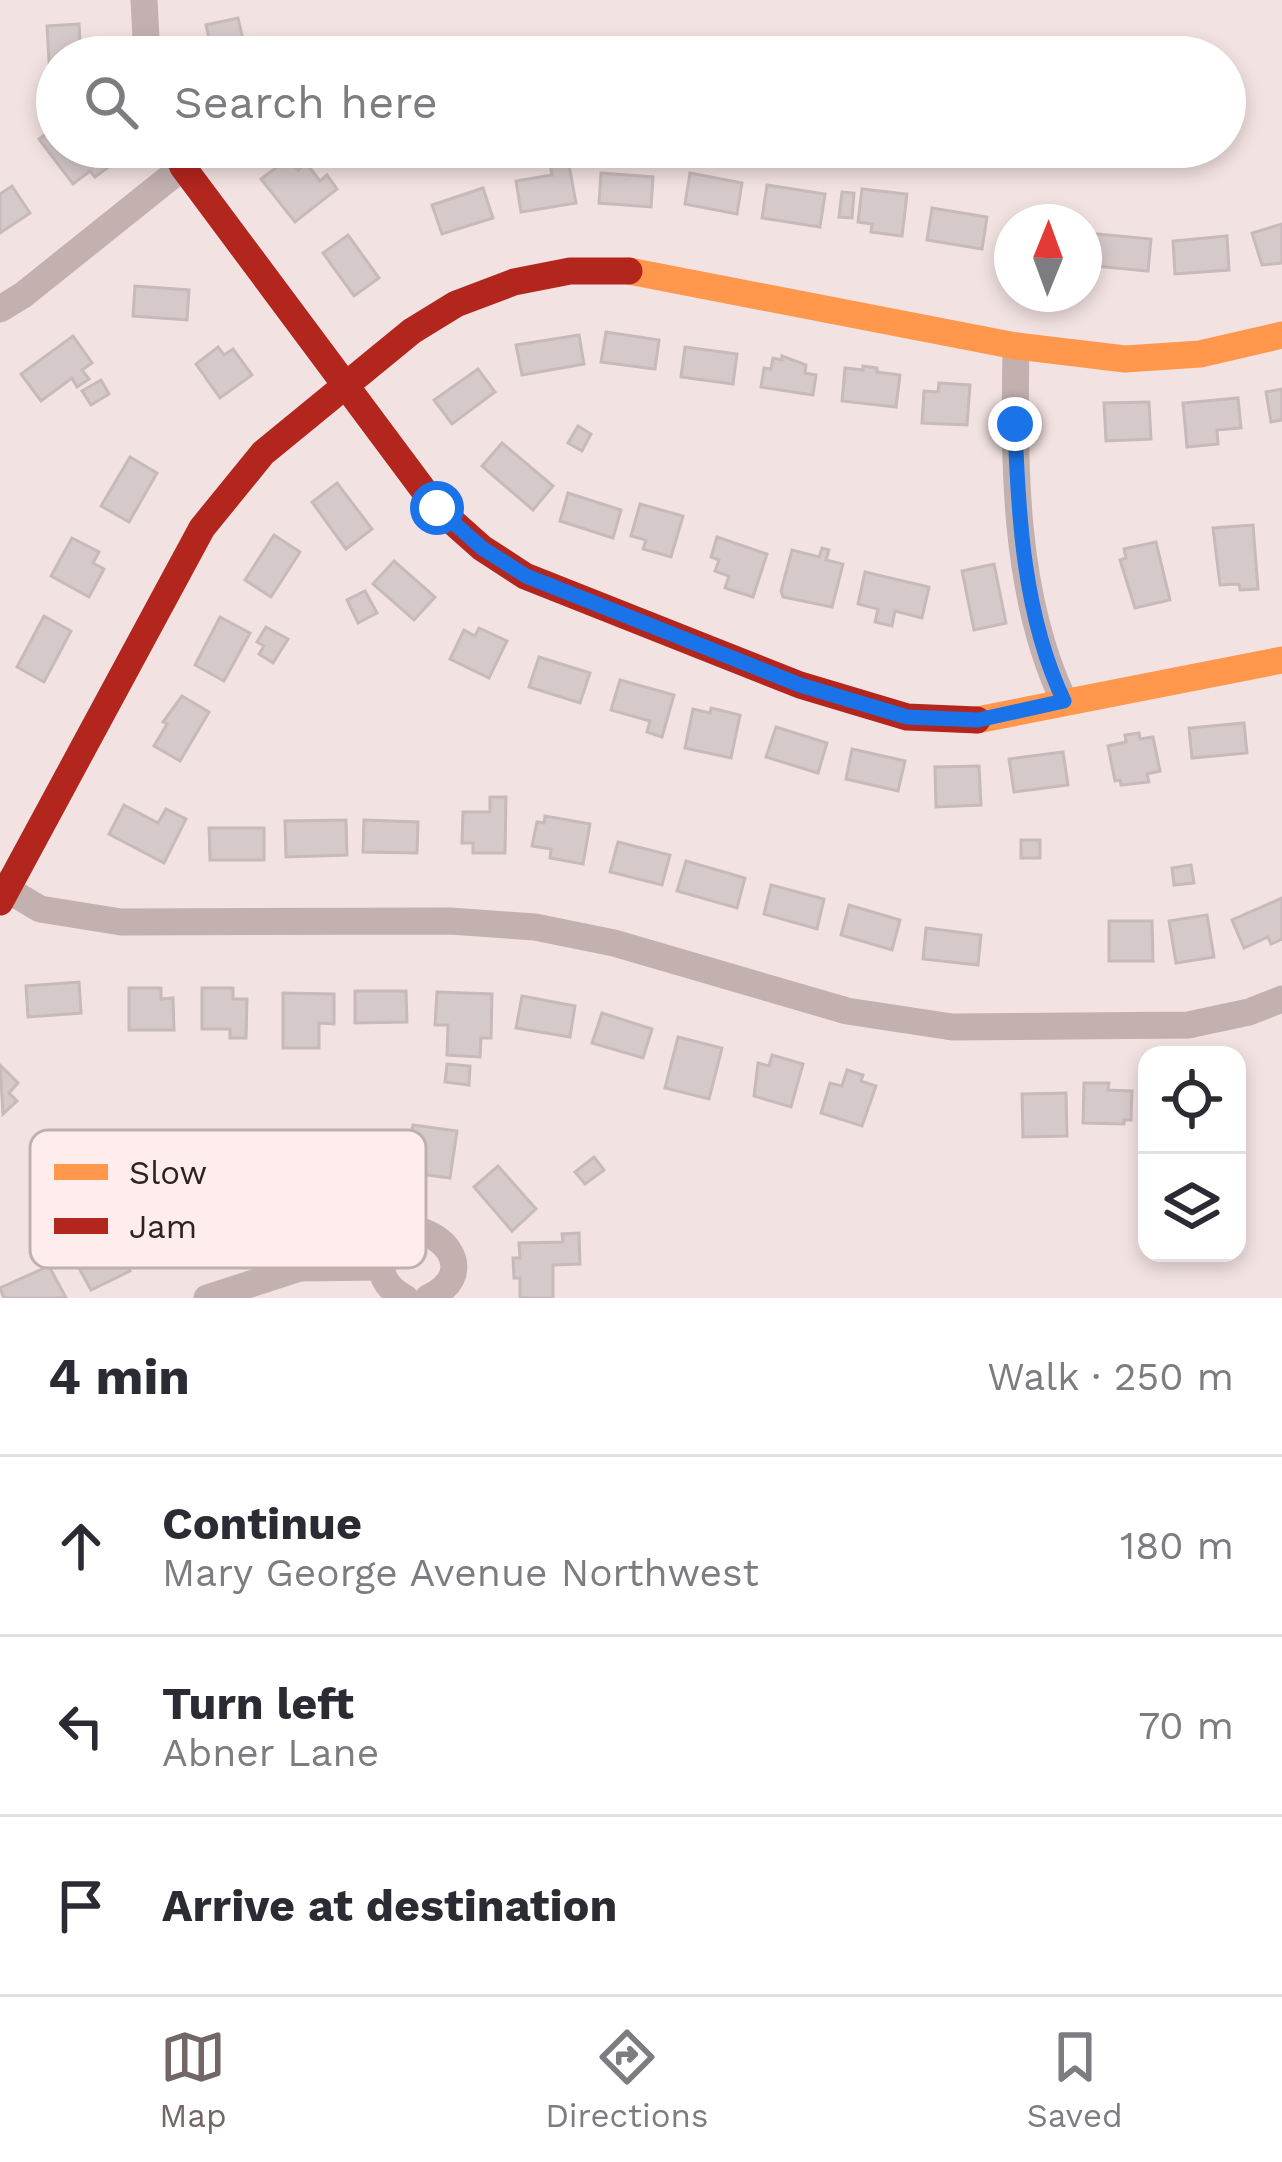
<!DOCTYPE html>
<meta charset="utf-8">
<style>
:root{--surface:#fff;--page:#f7f7f7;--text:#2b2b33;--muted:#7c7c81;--line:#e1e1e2;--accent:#736666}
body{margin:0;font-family:"Work Sans",sans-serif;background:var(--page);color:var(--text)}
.controls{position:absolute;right:36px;bottom:36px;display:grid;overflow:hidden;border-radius:24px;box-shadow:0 6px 18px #0003}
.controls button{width:108px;height:108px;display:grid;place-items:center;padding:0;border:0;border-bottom:3px solid var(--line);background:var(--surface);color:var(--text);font:60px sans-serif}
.compass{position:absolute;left:994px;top:204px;width:108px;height:108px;border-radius:50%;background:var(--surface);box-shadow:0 6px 18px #0003;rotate:1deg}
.stop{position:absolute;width:36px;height:36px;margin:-27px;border:9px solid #1a73e8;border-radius:50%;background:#fff}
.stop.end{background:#1a73e8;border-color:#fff;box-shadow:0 3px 12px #0008}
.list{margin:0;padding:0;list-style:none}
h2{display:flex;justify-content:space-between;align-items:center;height:156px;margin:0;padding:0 48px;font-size:51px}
h2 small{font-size:39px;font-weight:400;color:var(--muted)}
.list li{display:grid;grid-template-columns:78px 1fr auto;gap:36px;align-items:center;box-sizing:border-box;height:180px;padding:0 48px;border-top:3px solid var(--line)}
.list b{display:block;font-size:45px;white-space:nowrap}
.list p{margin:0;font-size:39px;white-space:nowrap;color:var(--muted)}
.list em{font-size:39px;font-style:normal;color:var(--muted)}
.icon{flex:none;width:66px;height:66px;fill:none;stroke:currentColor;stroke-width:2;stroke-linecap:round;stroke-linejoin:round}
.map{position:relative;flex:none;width:1282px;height:1298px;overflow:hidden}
.search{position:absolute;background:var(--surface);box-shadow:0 6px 18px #0003;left:36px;right:36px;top:36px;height:132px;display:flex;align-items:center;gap:30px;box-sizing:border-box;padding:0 42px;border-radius:66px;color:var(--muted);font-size:45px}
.sheet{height:696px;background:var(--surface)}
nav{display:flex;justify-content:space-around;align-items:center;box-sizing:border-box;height:168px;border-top:3px solid var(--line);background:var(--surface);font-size:33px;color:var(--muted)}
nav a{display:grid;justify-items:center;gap:6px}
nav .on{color:var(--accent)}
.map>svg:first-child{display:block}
.building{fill:#d6c9c9;stroke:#c8baba;stroke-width:3}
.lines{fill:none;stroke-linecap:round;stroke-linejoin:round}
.street{stroke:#c3b1b0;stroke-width:27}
.slow{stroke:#ff974d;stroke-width:27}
.jam{stroke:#b3261e;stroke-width:27}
.route{stroke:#1a73e8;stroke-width:15}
.key{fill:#ffecec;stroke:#c0b0b0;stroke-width:3}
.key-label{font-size:33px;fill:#2e2323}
</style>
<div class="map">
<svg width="1282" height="1298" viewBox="0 0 1282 1298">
<rect width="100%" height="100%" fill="#f3e2e2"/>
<g class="building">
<polygon points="238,18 247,57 213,57 206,25"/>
<polygon points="79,24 81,57 57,57 57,78 50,78 47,26"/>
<polygon points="57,126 57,147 96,147 110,166 95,177 90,171 73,184 39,139"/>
<polygon points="289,158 298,170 306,163 320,181 327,175 337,189 295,222 261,179"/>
<polygon points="568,160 576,203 521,212 516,181 552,175 550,163"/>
<polygon points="601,173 653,177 651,207 599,203"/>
<polygon points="690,173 742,183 737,214 685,204"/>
<polygon points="767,185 825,194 820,227 762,218"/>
<polygon points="12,186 30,213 0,233 0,194"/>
<polygon points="483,188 493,218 442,234 432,205"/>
<polygon points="862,189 907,194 902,236 871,232 872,224 858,222"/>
<polygon points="842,192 854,193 852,218 839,217"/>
<polygon points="932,208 987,217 982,249 927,240"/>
<polygon points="1282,224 1282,263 1262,265 1252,233"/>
<polygon points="1087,233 1151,239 1148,271 1084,265"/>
<polygon points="348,235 379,278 354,296 323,253"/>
<polygon points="1227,236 1229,270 1175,274 1173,241"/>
<polygon points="135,286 189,290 187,320 133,316"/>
<polygon points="606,332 659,340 655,369 601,362"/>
<polygon points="579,335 584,364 522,375 516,345"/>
<polygon points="73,336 92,363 82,370 89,379 77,387 72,378 41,401 21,374"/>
<polygon points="218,347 224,355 233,349 252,375 220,398 196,364"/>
<polygon points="685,347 737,354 733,384 681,377"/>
<polygon points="782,356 806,365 805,373 816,375 813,395 761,387 764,368 771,369 773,358 782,360"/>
<polygon points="863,366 877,368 877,372 900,375 896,407 842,401 845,368 863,370"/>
<polygon points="478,369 495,392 452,424 434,400"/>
<polygon points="101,380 109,394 91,405 82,391"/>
<polygon points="939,383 970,385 967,425 922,423 924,391 938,392"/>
<polygon points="1282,389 1282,420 1271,422 1266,392"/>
<polygon points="1238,398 1241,428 1217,430 1218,444 1187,447 1183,403"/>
<polygon points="1149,402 1151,439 1106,441 1104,403"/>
<polygon points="578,426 591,434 582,451 568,443"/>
<polygon points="502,443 553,486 533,510 482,466"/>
<polygon points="130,457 157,473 129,522 101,506"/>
<polygon points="337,483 372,529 346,549 312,502"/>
<polygon points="568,493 621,510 613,538 560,521"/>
<polygon points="640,504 683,516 671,557 643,549 646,540 631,536"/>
<polygon points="1253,525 1258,589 1240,590 1239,584 1220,585 1213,528"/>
<polygon points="274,535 300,552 271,597 245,580"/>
<polygon points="717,537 767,554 753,597 725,588 729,576 715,571 719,560 711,557"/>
<polygon points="72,538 99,552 93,563 104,569 89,597 51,576"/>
<polygon points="1156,542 1170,600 1135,608 1120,560 1126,558 1124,549"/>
<polygon points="822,548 829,550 826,560 843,564 832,607 783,597 781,591 792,550 819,557"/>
<polygon points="394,561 435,597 414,620 373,584"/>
<polygon points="994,564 1006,623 974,630 962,571"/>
<polygon points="865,572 929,587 922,618 895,611 892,626 875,622 878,609 858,604"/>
<polygon points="365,591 377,613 358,623 347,600"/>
<polygon points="44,616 71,631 44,682 17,667"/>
<polygon points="220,617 250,633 224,681 195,665"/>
<polygon points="266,627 288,639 273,663 259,654 264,646 257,642"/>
<polygon points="479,628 507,641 489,678 450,659 464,630 475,636"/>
<polygon points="539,657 590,673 580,703 529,687"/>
<polygon points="620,680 674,695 662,737 647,732 650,721 611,710"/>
<polygon points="182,696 209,712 180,761 154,746 167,724 163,722"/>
<polygon points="711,708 740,715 731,758 685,748 693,709 710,713"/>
<polygon points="1244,723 1247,753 1192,758 1189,728"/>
<polygon points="776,727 827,743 818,773 766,757"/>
<polygon points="1139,733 1140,739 1153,737 1160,771 1147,774 1149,782 1121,785 1120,780 1115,781 1108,746 1126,742 1125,735"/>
<polygon points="852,749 905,761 898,791 846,779"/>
<polygon points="1063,752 1068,785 1014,792 1009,759"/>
<polygon points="979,766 981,805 936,807 935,767"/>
<polygon points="490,797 506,797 505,853 473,853 473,843 462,843 463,812 490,812"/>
<polygon points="124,805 158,823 166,809 186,819 164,863 109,834"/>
<polygon points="545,816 590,824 583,864 550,858 551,849 532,846 537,822 544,823"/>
<polygon points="346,820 347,855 286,857 285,821"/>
<polygon points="364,820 418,822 417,853 363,852"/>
<polygon points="209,828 264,828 264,860 210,860"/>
<rect x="1021" y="840" width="19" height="18"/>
<polygon points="618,842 670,855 662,885 610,872"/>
<polygon points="686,861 745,878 737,908 677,891"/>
<polygon points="1191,865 1194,883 1174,885 1172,868"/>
<polygon points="771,885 824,899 817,929 764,914"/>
<polygon points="1282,898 1282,939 1271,944 1268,937 1244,948 1232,920"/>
<polygon points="849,905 900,920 892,950 841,935"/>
<polygon points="1207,915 1214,957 1176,963 1169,921"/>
<polygon points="1109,921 1152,921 1153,961 1109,961"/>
<polygon points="926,928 981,935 978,965 923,959"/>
<polygon points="79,982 81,1013 28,1017 26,986"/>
<polygon points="129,988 161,988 161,999 173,998 174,1030 129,1030"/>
<polygon points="202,988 233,988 233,999 247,999 246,1038 230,1038 230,1029 202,1029"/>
<polygon points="355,991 406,991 407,1022 355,1023"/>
<polygon points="437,992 492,994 491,1038 481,1038 480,1057 447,1055 448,1025 435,1025"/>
<polygon points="283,993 334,994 334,1024 319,1023 319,1048 283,1048"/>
<polygon points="522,996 575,1006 570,1037 516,1028"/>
<polygon points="602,1013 652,1029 643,1058 592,1043"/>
<polygon points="678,1037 722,1048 709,1099 665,1088"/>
<polygon points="772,1055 803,1064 791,1107 754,1096 758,1063 769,1066"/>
<polygon points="447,1064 470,1066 469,1085 445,1082"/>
<polygon points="0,1065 18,1083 9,1093 17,1101 3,1114"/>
<polygon points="847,1070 863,1075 861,1081 876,1086 862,1126 821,1113 830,1083 842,1086"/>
<polygon points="1084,1083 1109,1083 1108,1090 1132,1091 1131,1120 1124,1120 1124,1124 1083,1123"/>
<polygon points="1066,1093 1067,1136 1023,1137 1022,1094"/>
<polygon points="413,1125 457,1131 450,1178 405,1172"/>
<polygon points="594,1157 604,1170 585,1184 575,1172"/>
<polygon points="498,1166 536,1209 512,1231 474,1187"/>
<polygon points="127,1232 142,1260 128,1267 130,1271 91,1290 75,1261"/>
<polygon points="579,1233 580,1264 553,1265 553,1298 520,1298 520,1278 514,1278 513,1258 520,1258 519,1243 563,1242 562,1234"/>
<polygon points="49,1266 66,1298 4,1298 0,1288"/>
</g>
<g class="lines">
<g class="street">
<polyline points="144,0 147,57"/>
<polyline points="0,309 23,295 183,167"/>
<path d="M 1016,346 C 1014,463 1013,594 1064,701"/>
<polyline points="0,885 40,909 121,922 450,921 535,927 614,943 847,1011 952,1027 1188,1025 1249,1012 1282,999"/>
<polyline points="207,1298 300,1268 381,1267"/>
<path d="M 405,1298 C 390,1290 380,1279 382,1261 C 389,1188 504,1261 428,1298"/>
</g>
<g class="slow">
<polyline points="629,271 1016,346 1125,359 1200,354 1282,335"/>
<polyline points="977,720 1282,660"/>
</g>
<g class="jam">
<polyline points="175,147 183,167 437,508 482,548 525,576 800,685 907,717 977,720"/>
<polyline points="0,902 202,528 263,453 412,331 456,304 514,282 570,271 629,271"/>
</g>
</g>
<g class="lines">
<path class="route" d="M 437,508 L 482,548 L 526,576 L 800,685 L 907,717 L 978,720 L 1064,701 C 1024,617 1018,517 1015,424"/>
</g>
<rect x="30" y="1130" width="396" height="138" rx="18" class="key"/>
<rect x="54" y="1164" width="54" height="16" fill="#ff974d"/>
<rect x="54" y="1218" width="54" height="16" fill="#b3261e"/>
<g class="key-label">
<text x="129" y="1184">Slow</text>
<text x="129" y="1238">Jam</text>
</g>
</svg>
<div class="controls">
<button><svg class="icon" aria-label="locate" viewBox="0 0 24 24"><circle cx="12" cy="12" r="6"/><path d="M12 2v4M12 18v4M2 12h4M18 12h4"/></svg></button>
<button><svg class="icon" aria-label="layers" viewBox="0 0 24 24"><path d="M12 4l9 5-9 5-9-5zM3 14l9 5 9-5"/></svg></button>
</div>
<svg class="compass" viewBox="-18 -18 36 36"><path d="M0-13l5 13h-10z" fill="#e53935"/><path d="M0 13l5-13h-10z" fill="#7c7c81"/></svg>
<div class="stop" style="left:437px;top:508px"></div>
<div class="stop end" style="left:1015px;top:424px"></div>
<div class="search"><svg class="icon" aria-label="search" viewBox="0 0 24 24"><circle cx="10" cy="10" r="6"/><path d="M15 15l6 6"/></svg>Search here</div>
</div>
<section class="sheet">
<h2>4 min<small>Walk · 250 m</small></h2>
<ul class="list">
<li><svg class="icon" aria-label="ahead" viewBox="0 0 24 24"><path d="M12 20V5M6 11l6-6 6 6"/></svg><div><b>Continue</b><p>Mary George Avenue Northwest</p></div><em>180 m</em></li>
<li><svg class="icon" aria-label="left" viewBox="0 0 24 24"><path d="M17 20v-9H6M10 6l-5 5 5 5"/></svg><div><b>Turn left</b><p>Abner Lane</p></div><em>70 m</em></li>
<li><svg class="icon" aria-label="arrive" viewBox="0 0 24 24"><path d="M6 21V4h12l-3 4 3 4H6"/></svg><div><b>Arrive at destination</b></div></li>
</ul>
</section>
<nav>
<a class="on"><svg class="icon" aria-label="map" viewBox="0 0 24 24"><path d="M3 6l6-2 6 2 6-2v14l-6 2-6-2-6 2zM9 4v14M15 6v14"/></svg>Map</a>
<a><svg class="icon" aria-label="directions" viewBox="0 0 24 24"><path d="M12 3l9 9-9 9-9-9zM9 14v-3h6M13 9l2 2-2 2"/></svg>Directions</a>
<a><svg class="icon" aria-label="saved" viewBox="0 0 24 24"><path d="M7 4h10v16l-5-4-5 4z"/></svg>Saved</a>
</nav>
